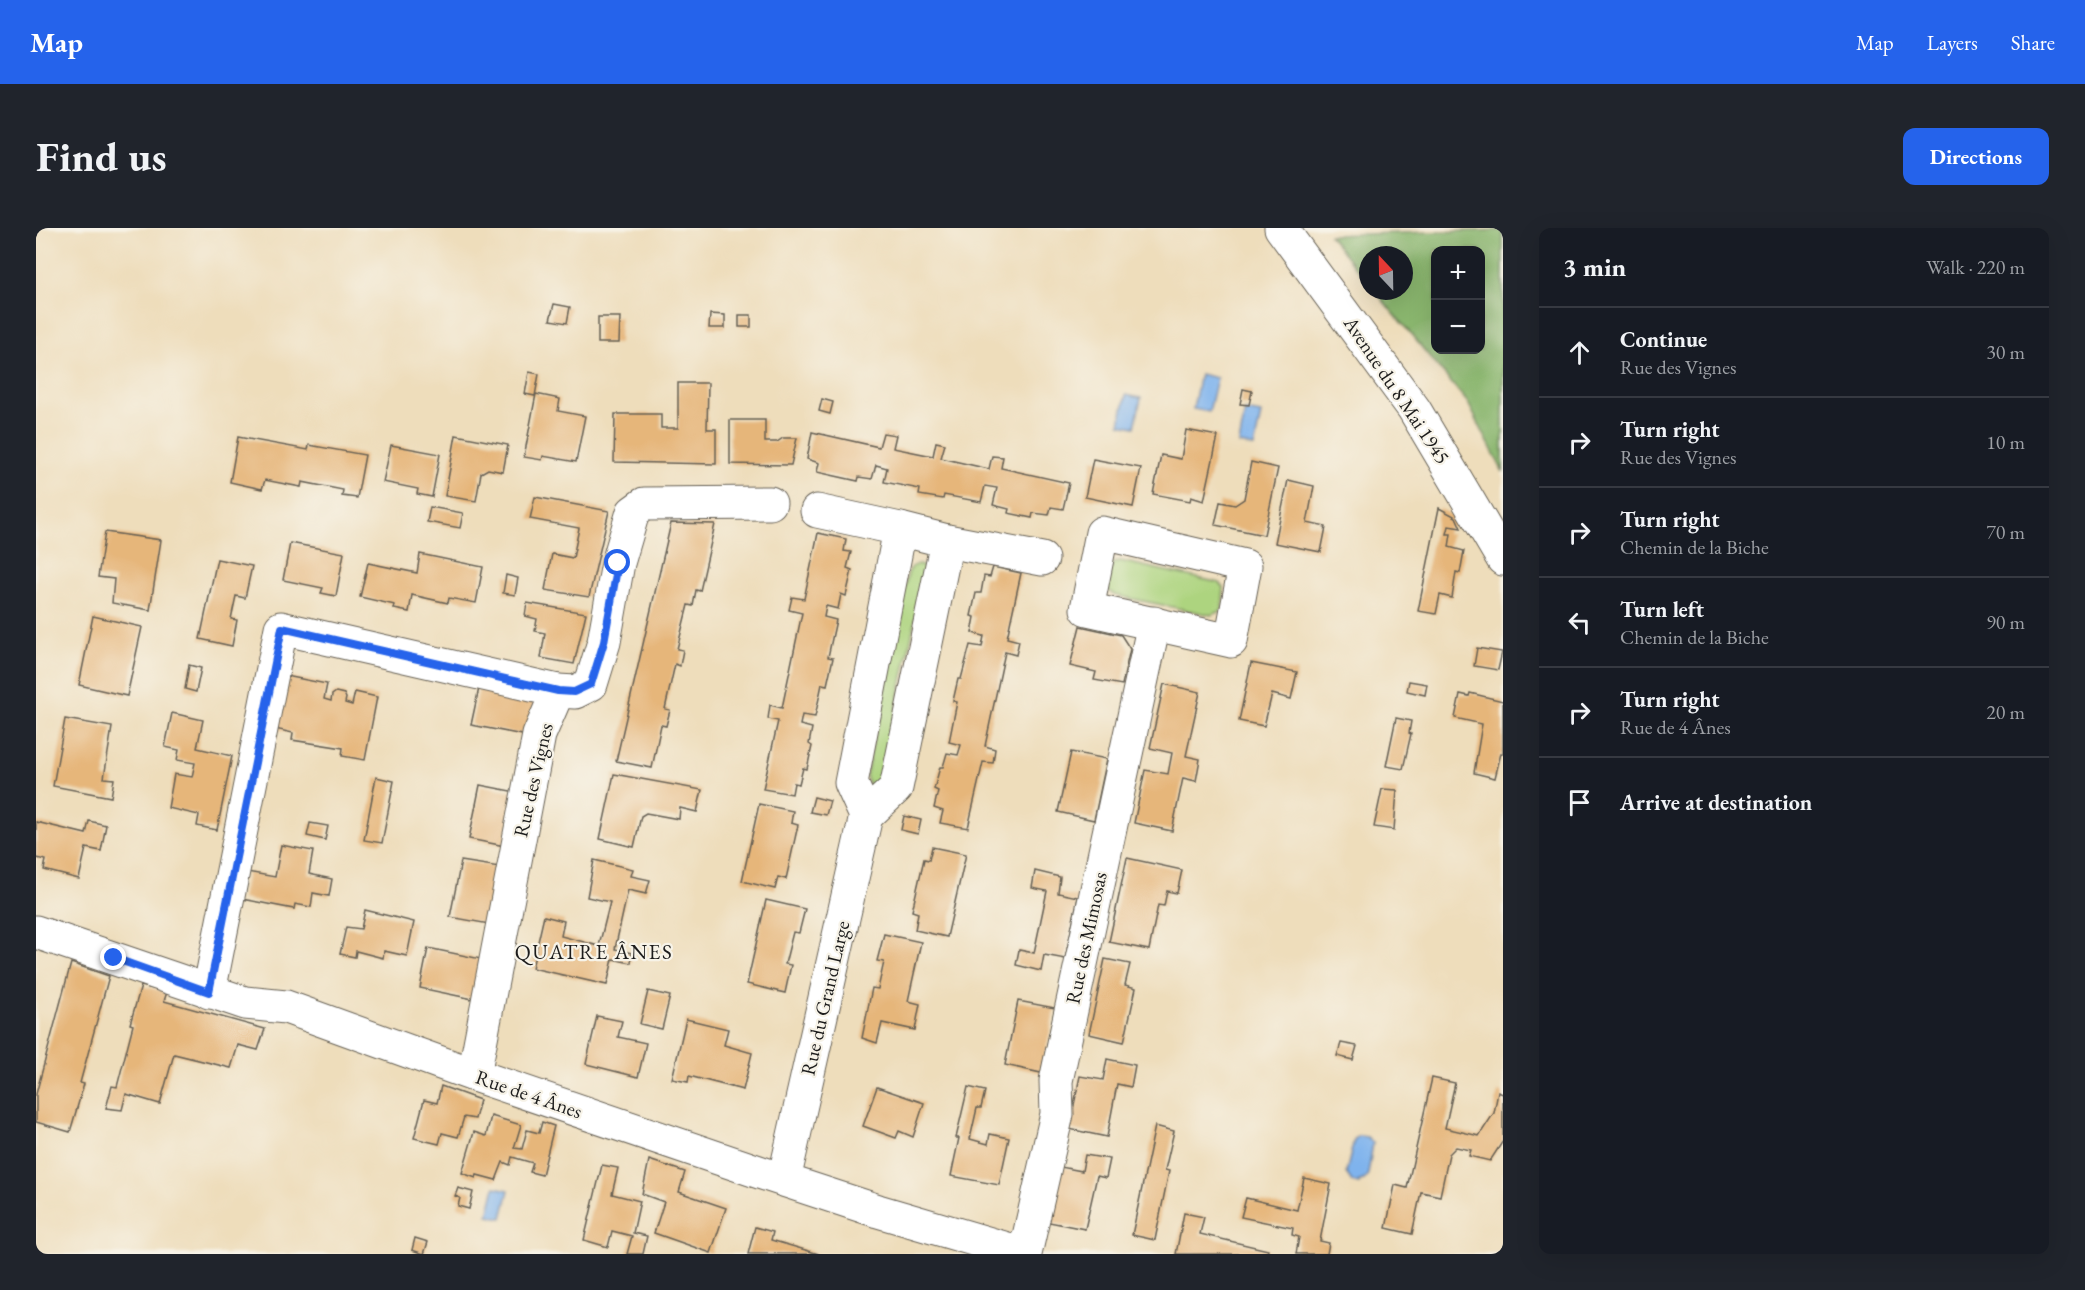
<!DOCTYPE html>
<meta charset="utf-8">
<style>
:root{--surface:#171b24;--page:#20242c;--text:#f1f3f6;--muted:#9ea1a6;--line:#363941;--accent:#2563eb}
body{margin:0;font-family:"EB Garamond",serif;background:var(--page);color:var(--text)}
.controls{position:absolute;right:18px;top:18px;display:grid;overflow:hidden;border-radius:12px;box-shadow:0 6px 24px #0002}
.controls button{width:54px;height:54px;display:grid;place-items:center;padding:0;border:0;border-bottom:2px solid var(--line);background:var(--surface);color:var(--text);font:30px sans-serif}
.compass{position:absolute;left:1323px;top:18px;width:54px;height:54px;border-radius:50%;background:var(--surface);box-shadow:0 6px 24px #0002;rotate:338deg}
.stop{position:absolute;width:18px;height:18px;margin:-14px;border:4px solid #2563eb;border-radius:50%;background:#fff}
.stop.end{background:#2563eb;border-color:#fff;box-shadow:0 2px 6px #0008}
.list{margin:0;padding:0;list-style:none}
h2{display:flex;justify-content:space-between;align-items:center;height:78px;margin:0;padding:0 24px;font-size:26px}
h2 small{font-size:20px;font-weight:400;color:var(--muted)}
.list li{display:grid;grid-template-columns:39px 1fr auto;gap:18px;align-items:center;box-sizing:border-box;height:90px;padding:0 24px;border-top:2px solid var(--line)}
.list b{display:block;font-size:22px;white-space:nowrap}
.list p{margin:0;font-size:20px;white-space:nowrap;color:var(--muted)}
.list em{font-size:20px;font-style:normal;color:var(--muted)}
.icon{flex:none;width:33px;height:33px;fill:none;stroke:currentColor;stroke-width:2;stroke-linecap:round;stroke-linejoin:round}
.map{position:relative;flex:none;width:1467px;height:1026px;overflow:hidden;border-radius:12px}
header{display:flex;align-items:center;gap:36px;box-sizing:border-box;height:84px;padding:0 30px;background:var(--accent);color:#fff}
header strong{font-size:28px}
nav{display:flex;gap:33px;margin-inline-start:auto;font-size:21px}
.intro{display:flex;align-items:center;justify-content:space-between;box-sizing:border-box;height:144px;padding:0 36px}
h1{margin:0;font-size:42px}
.button{padding:15px 27px;border-radius:12px;background:var(--accent);color:#fff;font-size:21px;font-weight:700}
main{display:flex;gap:36px;padding:0 36px}
aside{flex:1;background:var(--surface);border-radius:12px;box-shadow:0 6px 24px #0002}
.map>svg:first-child{display:block}
.green{fill:#add47f;stroke:#64784e;stroke-width:1.5}
.forest{fill:#8ab66e;stroke:#536945;stroke-width:1.5;fill-rule:evenodd}
.water{fill:#7fb3ed;stroke:#4e6884;stroke-width:1.5}
.building{fill:#e6b67a}
.lines{fill:none;stroke-linecap:round;stroke-linejoin:round}
.street-casing{stroke:#666054;stroke-width:35}
.secondary-casing{stroke:#666054;stroke-width:35}
.street{stroke:#fff;stroke-width:33}
.secondary{stroke:#fff;stroke-width:33}
.route{stroke:#2563eb;stroke-width:8}
.labels{text-anchor:middle;dominant-baseline:central;stroke-width:4.5;stroke-linejoin:round;paint-order:stroke}
.street-label{font-size:20px;fill:#1c1c1c;stroke:#f7f3e8}
.neighbourhood-label{font-size:21px;letter-spacing:1.5px;fill:#1c1c1c;stroke:#f7f3e8}
</style>
<header>
<strong>Map</strong>
<nav><a>Map</a><a>Layers</a><a>Share</a></nav>
</header>
<div class="intro"><h1>Find us</h1><a class="button">Directions</a></div>
<main>
<div class="map">
<svg width="1467" height="1026" viewBox="0 0 1467 1026">
<rect width="100%" height="100%" fill="#f7f3e8"/>
<filter id="ink" filterUnits="userSpaceOnUse"><feTurbulence type="fractalNoise" baseFrequency=".0167" numOctaves="2"/><feDisplacementMap in="SourceGraphic" scale="12" xChannelSelector="R" yChannelSelector="G"/><feConvolveMatrix kernelMatrix="1 2 1 2 8 2 1 2 1" color-interpolation-filters="sRGB"/></filter>
<filter id="wash" filterUnits="userSpaceOnUse"><feTurbulence type="fractalNoise" baseFrequency=".008" numOctaves="4" result="noise"/><feDisplacementMap in="SourceGraphic" scale="24" xChannelSelector="R" yChannelSelector="G"/><feGaussianBlur stdDeviation="1.35" result="paint"/><feColorMatrix in="noise" values="0 0 0 0 0 0 0 0 0 0 0 0 0 0 0 0 0 1.4 0 .05"/><feComposite in="paint" operator="in"/></filter>
<g filter="url(#wash)">
<rect width="100%" height="100%" fill="#edb"/>
<g class="green">
<polygon points="1084,333 1184,355 1188,360 1186,383 1175,387 1078,367 1073,363 1068,355 1077,335"/>
<polygon points="881,336 890,340 846,548 843,556 834,559 830,548 872,345 875,340"/>
</g>
<path class="forest" d="M 1467,2 L 1467,244 L 1432,175 L 1339,63 L 1368,63 L 1368,27 L 1332,27 L 1332,55 L 1293,7 ZM 1400,22 L 1444,22 L 1444,122 L 1400,122 Z"/>
<g class="water">
<polygon points="1164,146 1181,150 1173,184 1157,181"/>
<polygon points="1090,167 1105,170 1099,199 1084,196"/>
<polygon points="1209,183 1225,186 1218,219 1203,216"/>
<polygon points="1322,908 1331,909 1337,915 1332,946 1328,952 1323,953 1323,956 1315,954 1315,952 1310,945 1318,912"/>
<polygon points="459,959 473,962 466,990 452,987"/>
</g>
<g id="blocks">
<g class="building">
<polygon points="518,76 534,79 531,95 514,92"/>
<polygon points="674,86 689,87 689,100 673,100"/>
<rect x="703" y="87" width="12" height="12"/>
<polygon points="562,89 584,89 583,115 562,115"/>
<polygon points="493,144 503,146 499,168 489,166"/>
<polygon points="642,155 672,155 671,201 680,201 680,236 578,234 579,186 625,186 625,200 642,200"/>
<polygon points="1207,161 1216,163 1213,177 1204,176"/>
<polygon points="500,166 524,171 522,183 549,188 540,234 507,228 506,232 488,229"/>
<polygon points="786,171 797,174 794,186 783,183"/>
<polygon points="694,192 729,192 729,214 741,214 747,210 761,210 755,237 694,236"/>
<polygon points="1150,202 1182,208 1168,273 1155,269 1154,273 1117,266 1125,227 1145,231"/>
<polygon points="776,204 843,219 847,205 860,207 857,220 897,228 900,214 909,216 905,230 953,241 956,228 967,229 965,240 1033,255 1027,281 1015,279 1013,287 997,285 996,290 972,285 973,281 957,277 961,260 949,258 945,274 908,267 907,271 883,267 884,261 848,254 851,240 840,237 836,251 823,249 822,253 781,244 783,235 771,231"/>
<polygon points="420,207 472,217 467,244 452,241 445,245 440,273 409,268"/>
<polygon points="202,209 272,222 273,217 329,227 321,270 306,268 307,262 266,254 265,259 229,252 226,261 194,254"/>
<polygon points="355,217 404,226 396,269 381,266 382,261 347,254"/>
<polygon points="1057,231 1105,240 1097,279 1049,269"/>
<polygon points="1215,234 1242,240 1228,307 1179,297 1184,274 1199,277 1208,271"/>
<polygon points="1252,252 1278,258 1271,295 1290,299 1285,324 1239,315"/>
<polygon points="499,269 573,283 553,369 509,362 516,326 537,330 543,300 494,291"/>
<polygon points="394,279 427,285 424,300 391,294"/>
<polygon points="1403,280 1420,289 1425,300 1413,298 1411,306 1415,306 1413,319 1428,323 1424,345 1420,344 1416,370 1404,367 1400,386 1382,383"/>
<polygon points="635,295 679,296 664,363 660,362 657,378 652,377 641,421 647,422 644,438 639,436 629,481 634,482 630,498 625,497 616,540 580,533"/>
<polygon points="69,304 125,312 114,382 76,375 78,351 62,349"/>
<polygon points="782,305 810,311 808,323 815,324 811,340 816,342 810,368 805,366 802,381 790,378 788,389 800,392 792,429 797,430 791,457 786,456 779,489 766,487 764,497 776,500 773,516 776,518 771,541 767,540 763,556 758,555 756,566 727,561 742,493 732,491 734,477 746,480 766,385 753,382 756,369 768,371"/>
<polygon points="254,315 308,325 300,368 285,365 287,360 247,352"/>
<polygon points="384,326 447,339 440,375 413,370 412,375 376,367 373,384 358,381 359,377 324,369 332,335 381,345"/>
<polygon points="181,331 216,338 209,370 200,368 195,391 201,392 196,418 164,411"/>
<polygon points="957,339 985,345 971,410 983,413 980,427 969,424 949,518 959,521 957,535 947,534 932,600 904,595 907,583 898,580 902,563 898,561 904,539 907,539 911,525 922,527 925,517 913,514 921,474 917,473 922,451 925,451 934,417 946,419 948,408 936,405 939,389 935,388 940,365 945,365 948,348 954,349"/>
<polygon points="470,347 482,350 479,367 467,365"/>
<polygon points="491,375 550,385 538,436 505,430 509,405 499,403 501,391 489,388"/>
<polygon points="57,388 106,399 91,468 43,457"/>
<polygon points="1044,398 1085,407 1094,421 1086,457 1058,452 1060,444 1034,438"/>
<polygon points="1441,420 1466,424 1462,442 1438,438"/>
<polygon points="1215,435 1261,444 1255,471 1236,466 1228,498 1203,493"/>
<polygon points="153,437 165,440 160,464 149,461"/>
<polygon points="250,448 291,456 288,471 295,473 296,467 300,464 308,466 310,470 309,475 316,477 319,464 341,469 329,532 306,528 307,520 256,512 257,505 239,501"/>
<polygon points="1373,453 1391,456 1389,467 1371,463"/>
<polygon points="1128,456 1164,464 1150,528 1164,531 1160,553 1147,550 1136,603 1098,595 1109,542 1132,546 1136,525 1114,520"/>
<polygon points="443,460 500,471 492,508 435,497"/>
<polygon points="1434,465 1467,473 1467,526 1465,525 1459,550 1438,545 1446,496 1419,490 1424,466 1433,468"/>
<polygon points="136,485 167,492 161,520 196,528 181,602 161,598 163,587 132,580 138,546 156,549 159,535 141,532 143,522 129,519"/>
<polygon points="1360,490 1375,493 1373,505 1375,506 1367,541 1350,538"/>
<polygon points="29,491 76,499 68,550 78,551 75,569 17,558"/>
<polygon points="1035,524 1071,531 1058,592 1022,584"/>
<polygon points="578,546 666,562 661,584 644,580 643,591 610,585 605,588 598,619 564,611"/>
<polygon points="340,549 358,553 346,615 328,612"/>
<polygon points="444,557 480,564 469,618 433,611"/>
<polygon points="1346,561 1361,562 1358,602 1338,599"/>
<polygon points="778,569 794,573 790,587 774,584"/>
<polygon points="723,576 757,583 755,595 762,597 750,651 742,649 739,661 706,653"/>
<polygon points="868,588 885,592 882,606 865,602"/>
<polygon points="53,593 70,597 65,623 50,620 43,651 8,642 10,632 0,630 0,594 50,606"/>
<polygon points="274,595 292,598 289,612 271,608"/>
<polygon points="245,617 277,623 273,646 296,651 293,668 277,665 275,679 259,676 258,681 206,671 211,644 239,649"/>
<polygon points="896,619 930,626 911,709 879,702 882,685 876,683 888,631 893,632"/>
<polygon points="1091,630 1146,642 1141,665 1131,663 1128,678 1122,677 1113,722 1073,714"/>
<polygon points="558,632 597,641 595,648 614,652 610,666 592,662 579,721 596,725 595,735 577,731 571,757 496,740 508,688 528,693 525,708 563,718 574,674 551,669"/>
<polygon points="425,633 464,639 453,696 414,689"/>
<polygon points="999,643 1024,649 1022,665 1042,669 1029,731 1008,727 1005,743 980,737 983,722 998,725 1011,663 996,660"/>
<polygon points="730,672 769,681 763,705 757,704 749,736 755,737 749,765 711,756"/>
<polygon points="329,682 378,694 371,728 348,723 347,730 320,723 319,729 304,726 310,699 325,701"/>
<polygon points="848,706 885,714 872,773 884,776 879,802 846,795 841,815 826,810 836,760 842,761 848,734 841,733"/>
<polygon points="392,720 445,731 437,771 384,760"/>
<polygon points="1069,731 1094,736 1089,757 1100,760 1088,814 1053,806"/>
<polygon points="35,735 73,748 44,855 48,856 34,904 0,894 0,866"/>
<polygon points="105,758 131,764 128,773 229,801 222,822 202,817 195,840 138,826 124,876 90,866 86,882 70,880 76,858 81,859 97,797 94,796"/>
<polygon points="612,763 634,768 626,801 604,796"/>
<polygon points="982,773 1019,780 1005,845 969,837"/>
<polygon points="561,788 586,793 582,809 610,815 602,849 550,836"/>
<polygon points="650,791 692,801 688,817 716,825 707,862 653,848 652,854 636,851"/>
<polygon points="1305,815 1321,818 1317,832 1301,828"/>
<polygon points="1071,831 1099,837 1095,859 1081,856 1071,909 1033,901 1044,848 1067,852"/>
<polygon points="1396,850 1419,855 1409,900 1443,908 1458,885 1462,864 1467,866 1467,913 1454,933 1433,928 1435,922 1420,919 1413,926 1404,968 1385,964 1376,1006 1350,1000 1359,957 1371,960"/>
<polygon points="405,858 444,872 439,891 428,889 422,909 406,905 403,916 378,910 388,872 401,875"/>
<polygon points="841,859 888,875 877,909 863,903 860,910 827,898"/>
<polygon points="932,859 949,863 945,880 941,880 934,911 952,916 954,906 973,910 963,957 915,948 923,910 920,910"/>
<polygon points="455,888 485,897 478,920 486,921 491,902 503,905 506,894 518,898 506,947 494,944 497,935 476,929 474,937 467,934 460,952 441,947 440,950 426,945 438,904 450,908"/>
<polygon points="1119,898 1138,903 1129,942 1133,943 1119,1012 1096,1007"/>
<polygon points="1049,927 1074,931 1070,950 1061,948 1049,1001 1013,994 1025,939 1046,943"/>
<polygon points="613,932 649,944 643,964 690,980 675,1025 618,1005 628,974 606,966"/>
<polygon points="566,937 582,940 576,966 604,973 597,1005 611,1008 607,1026 591,1026 596,1008 576,1003 572,1019 548,1012"/>
<polygon points="1268,950 1295,956 1284,1013 1293,1015 1291,1026 1260,1026 1263,1009 1256,1007 1257,1000 1205,989 1210,970 1261,982"/>
<polygon points="422,960 437,964 433,981 422,978 424,970 419,968"/>
<polygon points="1148,985 1168,989 1164,1006 1232,1022 1231,1026 1140,1026"/>
<polygon points="719,999 737,1004 735,1012 783,1026 712,1026"/>
<polygon points="379,1010 392,1014 388,1026 376,1022"/>
</g>
</g>
</g>
<g filter="url(#ink)">
<use href="#blocks" fill-opacity="0" stroke="#666054" stroke-width="1.5"/>
<g class="lines">
<defs>
<g id="street">
<polyline points="781,283 864,301"/>
<polygon points="1066,305 1209,338 1195,413 1051,381"/>
<polyline points="911,313 1006,331"/>
<polyline points="0,704 209,775 250,779 438,847 726,945 842,983 988,1026"/>
<polyline points="173,764 245,400 522,463"/>
<polyline points="438,847 503,507 522,463 539,464 555,456 568,414 582,335 597,284 608,276 734,275"/>
<polyline points="748,952 830,588 860,560 911,313 864,301 815,555 830,588"/>
<polyline points="989,1026 1021,886 1020,853 1118,395"/>
</g>
<polyline id="secondary" points="1245,0 1378,181 1467,331"/>
</defs>
<use href="#street" class="street-casing"/>
<use href="#secondary" class="secondary-casing"/>
<use href="#street" class="street"/>
<use href="#secondary" class="secondary"/>
</g>
</g>
<g class="lines" filter="url(#ink)">
<polyline class="route" points="78,730 173,764 246,400 522,463 538,464 555,456 568,414 582,335"/>
</g>
<g class="labels">
<g class="street-label">
<text transform="translate(1361 162) rotate(56)">Avenue du 8 Mai 1945</text>
<text transform="translate(497 552) rotate(-77)">Rue des Vignes</text>
<text transform="translate(1050 710) rotate(-78)">Rue des Mimosas</text>
<text transform="translate(789 770) rotate(-77)">Rue du Grand Large</text>
<text transform="translate(493 866) rotate(19)">Rue de 4 Ânes</text>
</g>
<g class="neighbourhood-label">
<text x="558" y="723">QUATRE ÂNES</text>
</g>
</g>
</svg>
<div class="controls">
<button>+</button>
<button>−</button>
</div>
<svg class="compass" viewBox="-18 -18 36 36"><path d="M0-13l5 13h-10z" fill="#e53935"/><path d="M0 13l5-13h-10z" fill="#9ea1a6"/></svg>
<div class="stop" style="left:582px;top:335px"></div>
<div class="stop end" style="left:78px;top:730px"></div>
</div>
<aside>
<h2>3 min<small>Walk · 220 m</small></h2>
<ul class="list">
<li><svg class="icon" aria-label="ahead" viewBox="0 0 24 24"><path d="M12 20V5M6 11l6-6 6 6"/></svg><div><b>Continue</b><p>Rue des Vignes</p></div><em>30 m</em></li>
<li><svg class="icon" aria-label="right" viewBox="0 0 24 24"><path d="M7 20v-9h11M14 6l5 5-5 5"/></svg><div><b>Turn right</b><p>Rue des Vignes</p></div><em>10 m</em></li>
<li><svg class="icon" aria-label="right" viewBox="0 0 24 24"><path d="M7 20v-9h11M14 6l5 5-5 5"/></svg><div><b>Turn right</b><p>Chemin de la Biche</p></div><em>70 m</em></li>
<li><svg class="icon" aria-label="left" viewBox="0 0 24 24"><path d="M17 20v-9H6M10 6l-5 5 5 5"/></svg><div><b>Turn left</b><p>Chemin de la Biche</p></div><em>90 m</em></li>
<li><svg class="icon" aria-label="right" viewBox="0 0 24 24"><path d="M7 20v-9h11M14 6l5 5-5 5"/></svg><div><b>Turn right</b><p>Rue de 4 Ânes</p></div><em>20 m</em></li>
<li><svg class="icon" aria-label="arrive" viewBox="0 0 24 24"><path d="M6 21V4h12l-3 4 3 4H6"/></svg><div><b>Arrive at destination</b></div></li>
</ul>
</aside>
</main>
